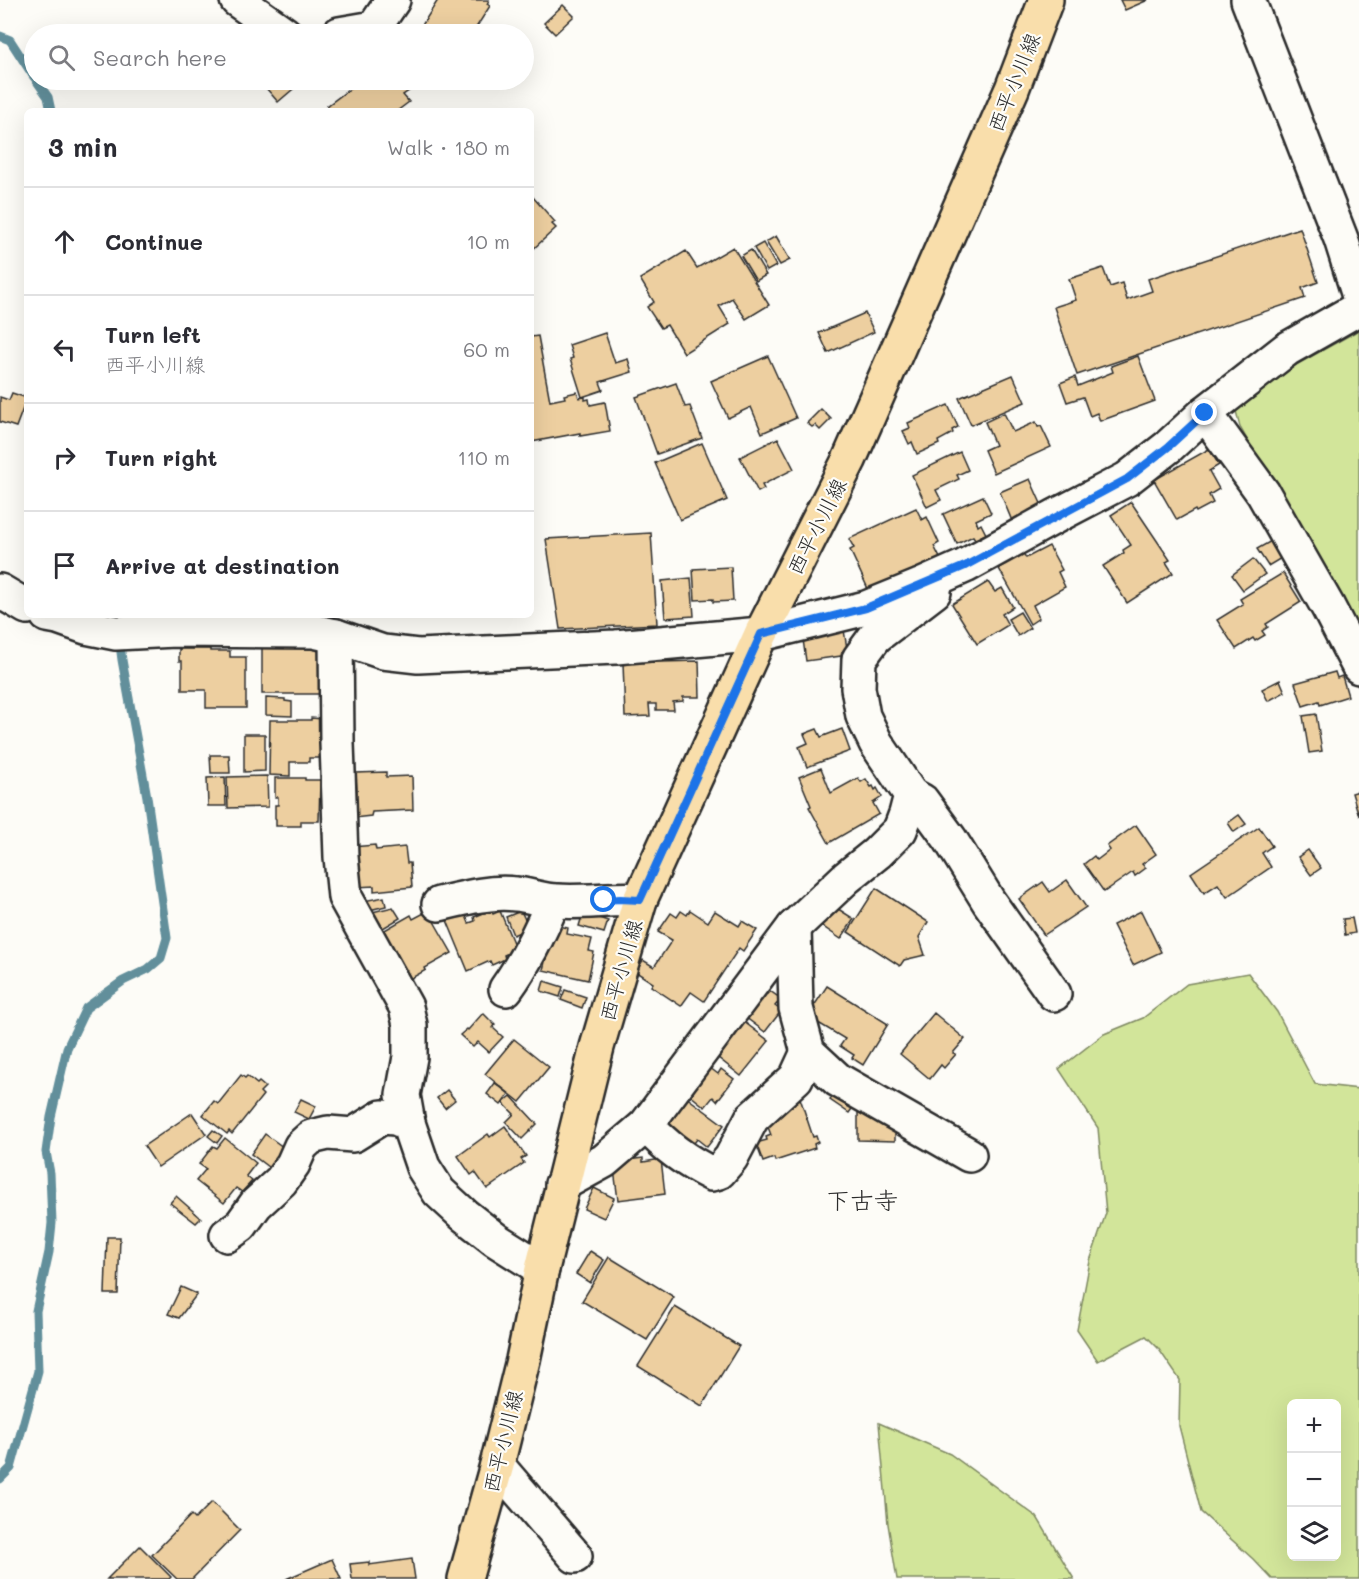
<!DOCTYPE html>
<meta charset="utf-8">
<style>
:root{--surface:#fff;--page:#f7f7f7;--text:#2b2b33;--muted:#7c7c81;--line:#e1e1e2}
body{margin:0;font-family:Mali,"Klee One",sans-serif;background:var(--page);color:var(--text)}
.controls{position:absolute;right:18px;bottom:18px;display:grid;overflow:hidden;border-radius:9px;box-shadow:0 6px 24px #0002}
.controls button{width:54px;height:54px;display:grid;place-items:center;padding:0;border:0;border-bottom:2px solid var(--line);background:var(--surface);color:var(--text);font:30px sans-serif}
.stop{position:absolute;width:18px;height:18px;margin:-14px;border:4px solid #1a73e8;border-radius:50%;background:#fff}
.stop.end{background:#1a73e8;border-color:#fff;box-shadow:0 2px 6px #0008}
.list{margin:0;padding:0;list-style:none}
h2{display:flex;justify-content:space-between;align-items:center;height:78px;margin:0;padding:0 24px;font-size:26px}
h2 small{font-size:20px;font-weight:400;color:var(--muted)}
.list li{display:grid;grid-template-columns:39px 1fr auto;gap:18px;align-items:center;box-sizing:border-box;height:108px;padding:0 24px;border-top:2px solid var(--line)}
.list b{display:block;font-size:22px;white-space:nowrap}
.list p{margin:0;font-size:20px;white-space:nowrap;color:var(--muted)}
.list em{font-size:20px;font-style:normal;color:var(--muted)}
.icon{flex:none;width:33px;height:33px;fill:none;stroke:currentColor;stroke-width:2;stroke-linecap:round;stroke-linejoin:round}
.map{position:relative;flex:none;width:1359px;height:1579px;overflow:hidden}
.search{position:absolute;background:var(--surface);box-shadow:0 6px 24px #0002;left:24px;top:24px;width:510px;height:66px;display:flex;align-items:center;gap:15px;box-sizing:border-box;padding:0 21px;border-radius:33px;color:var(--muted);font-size:22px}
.panel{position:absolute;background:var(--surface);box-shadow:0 6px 24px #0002;left:24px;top:108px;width:510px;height:510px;border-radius:9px}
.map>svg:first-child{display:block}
.green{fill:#d2e59a;stroke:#7e8862;stroke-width:1.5;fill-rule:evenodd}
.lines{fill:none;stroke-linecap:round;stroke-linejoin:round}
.stream{stroke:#628f9b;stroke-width:9}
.building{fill:#edcfa0;stroke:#2b2b2b;stroke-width:1.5}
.minor-casing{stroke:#2b2b2b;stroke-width:38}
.major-casing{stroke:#2b2b2b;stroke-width:38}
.minor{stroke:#fdfcf7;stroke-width:33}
.major{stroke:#f9deab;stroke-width:33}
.route{stroke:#1a73e8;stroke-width:8}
.labels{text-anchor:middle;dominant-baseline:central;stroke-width:4.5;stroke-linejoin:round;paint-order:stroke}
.street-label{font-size:21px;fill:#2b2b2b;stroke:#fdfcf7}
.quarter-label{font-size:24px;fill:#2b2b2b;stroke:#fdfcf7}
</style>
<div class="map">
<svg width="1359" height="1579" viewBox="0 0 1359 1579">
<rect width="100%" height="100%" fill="#fdfcf7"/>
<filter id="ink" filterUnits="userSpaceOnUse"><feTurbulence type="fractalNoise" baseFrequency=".0167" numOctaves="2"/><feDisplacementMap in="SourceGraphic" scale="12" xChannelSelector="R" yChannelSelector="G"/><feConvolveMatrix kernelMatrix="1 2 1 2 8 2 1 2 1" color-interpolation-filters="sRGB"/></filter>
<g filter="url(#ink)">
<g class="green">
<polygon points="1359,330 1359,637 1240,427 1235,407 1278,375"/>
<path d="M 1248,973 L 1277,1012 L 1315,1084 L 1359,1089 L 1359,1579 L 1272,1579 L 1253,1559 L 1201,1512 L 1179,1426 L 1180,1380 L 1158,1348 L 1146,1336 L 1098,1361 L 1077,1330 L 1090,1261 L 1106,1213 L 1098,1128 L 1059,1069 L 1104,1034 L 1143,1018 L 1187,984 ZM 1292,1404 L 1336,1404 L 1336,1556 L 1292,1556 Z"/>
<polygon points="879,1423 950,1454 1037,1517 1074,1579 897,1579 888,1524"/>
</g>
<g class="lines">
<g class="stream">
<polyline points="0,36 10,40 34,77"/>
<polyline points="36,80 48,97 51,111"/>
<polyline points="0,1479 11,1468 38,1371 36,1311 49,1252 52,1223 50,1173 46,1152 51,1117 67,1048 86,1008 123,981 148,969 161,958 167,938 147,797 122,660 116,615"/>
</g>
</g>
<g class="building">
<polygon points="438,0 489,0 487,4 490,6 472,34 426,34 419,30"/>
<polygon points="1120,0 1148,0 1125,10"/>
<polygon points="563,5 574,16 555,34 544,23"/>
<polygon points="262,80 295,80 299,84 278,102 260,81"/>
<polygon points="353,80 411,80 416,86 403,95 409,102 397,111 331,111 327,106 356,84"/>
<polygon points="532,196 555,222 552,224 556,228 531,251"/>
<polygon points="1300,228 1318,282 1302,288 1305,298 1077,375 1054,307 1076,300 1069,279 1103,268 1110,287 1122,283 1127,300 1152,291 1148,279"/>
<polygon points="776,236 790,260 780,265 766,242"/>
<polygon points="763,243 776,266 767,271 754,248"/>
<polygon points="733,247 769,305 746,319 732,298 719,306 730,324 684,353 667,325 661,328 647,307 654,302 640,279 686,251 697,268"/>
<polygon points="751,250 766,275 756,281 741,256"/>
<polygon points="865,313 874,332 828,353 819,333"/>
<polygon points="605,333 615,363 628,359 632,372 600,382 603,390 582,397 570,359 573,358 569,345"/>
<polygon points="538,336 550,401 565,398 564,395 577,392 579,398 585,397 585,400 589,399 590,405 605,402 610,431 580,436 580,433 531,442 531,337"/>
<polygon points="768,356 796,418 762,433 751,407 728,418 711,381"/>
<polygon points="1138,356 1155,401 1100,421 1097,413 1090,416 1083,397 1067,402 1060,383 1075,377 1078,386 1113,372 1111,366"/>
<polygon points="1013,375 1025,402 971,425 959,398"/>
<polygon points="676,383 685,407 690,406 702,438 657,454 636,397"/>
<polygon points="12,393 27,398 16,427 0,422 0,397 9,400"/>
<polygon points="948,405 958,427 952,430 953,433 938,441 939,444 917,454 912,442 909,444 903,431 910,428 908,423"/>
<polygon points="821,409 831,419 820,430 815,425 812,427 807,423"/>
<polygon points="1004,413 1013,432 1036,422 1038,427 1041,426 1051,447 994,473 984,450 995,445 985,422"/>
<polygon points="778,438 794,469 762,485 764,489 758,492 740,457"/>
<polygon points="702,443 727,500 680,520 655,463"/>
<polygon points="1209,449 1219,465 1209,471 1219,489 1209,495 1213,503 1196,512 1195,510 1177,520 1154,480"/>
<polygon points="960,452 968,470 957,475 959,479 936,490 941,500 927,507 912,475"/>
<polygon points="1030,479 1043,508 1012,521 1000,492"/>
<polygon points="983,496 991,513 976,520 978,526 981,524 986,534 975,539 973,536 957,544 943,514"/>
<polygon points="1131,502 1170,560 1166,562 1173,573 1127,603 1103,566 1124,553 1123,550 1131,545 1111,515"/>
<polygon points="916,508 922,520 927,517 939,543 934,546 941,560 870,593 850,550 854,548 849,539"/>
<polygon points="651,533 657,624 560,629 546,539"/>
<polygon points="1273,540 1283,557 1268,566 1257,549"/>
<polygon points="1049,546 1062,570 1058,572 1065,587 1033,605 1039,618 1030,624 997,565 1022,551 1026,558"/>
<polygon points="1253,559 1265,574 1243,590 1232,575"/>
<polygon points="731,567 733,601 713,602 713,599 695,600 693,569"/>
<polygon points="1283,573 1301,602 1266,624 1268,627 1262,631 1265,635 1255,641 1253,638 1236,649 1217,620 1243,604 1240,599"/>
<polygon points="691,578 694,616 665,618 662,581"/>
<polygon points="988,582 995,592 1002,588 1013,607 1002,614 1008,625 977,644 952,604"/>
<polygon points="1020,612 1030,628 1018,636 1008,619"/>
<polygon points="844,630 848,655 806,661 802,632"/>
<polygon points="326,641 322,694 262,694 262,644"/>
<polygon points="179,649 210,649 210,651 230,651 230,657 246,657 246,708 206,708 206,690 182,690 182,661 179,661"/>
<polygon points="699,661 700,697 683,697 683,701 673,702 674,710 656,710 656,704 649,704 650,716 625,717 623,663"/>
<polygon points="1335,672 1337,678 1342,676 1348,696 1320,705 1319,701 1303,706 1295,683"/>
<polygon points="1280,680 1285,692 1268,701 1262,689"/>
<polygon points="266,698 285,699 285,701 292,702 292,716 266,715"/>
<polygon points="1316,714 1322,751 1309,753 1303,716"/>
<polygon points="311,718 324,719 324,755 320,755 320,758 309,758 309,762 290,762 290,776 269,775 270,720 311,720"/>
<polygon points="817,729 821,737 842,729 850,751 807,767 799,747 808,743 804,734"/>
<polygon points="244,734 265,734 265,771 244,772"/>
<polygon points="210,755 229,755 230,773 211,773"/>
<polygon points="821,768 831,793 858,778 861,782 866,779 871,787 873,786 875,790 877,788 882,797 873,803 879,814 829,843 809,807 811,806 799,777"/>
<polygon points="386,772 386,777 412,776 413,810 372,812 371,816 354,818 353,793 357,793 356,773"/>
<polygon points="267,776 268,807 228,808 227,777"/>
<polygon points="225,777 226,806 208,806 207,778"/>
<polygon points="275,778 305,778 305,780 320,780 319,821 301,821 301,826 276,826 276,819 275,818 275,805 278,805 278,797 275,797"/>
<polygon points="1359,791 1359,816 1352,793"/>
<polygon points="1239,815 1246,824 1234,832 1228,823"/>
<polygon points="1136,825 1156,854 1142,864 1146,868 1135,876 1133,872 1104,892 1084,864 1094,856 1097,860 1110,850 1107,846"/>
<polygon points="1259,827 1272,846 1262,853 1271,867 1227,897 1218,884 1204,893 1191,873"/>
<polygon points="375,845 376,850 405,847 407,863 410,863 412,887 374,891 374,886 356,887 352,847"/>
<polygon points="1308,850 1321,868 1311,875 1298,857"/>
<polygon points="1067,880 1086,907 1044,935 1019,899 1043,882 1050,892"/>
<polygon points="876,888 928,922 919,937 925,955 904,960 900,966 848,932"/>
<polygon points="384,897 386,906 365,911 363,901"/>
<polygon points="832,905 854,919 841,939 819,924"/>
<polygon points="393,907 400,918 378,931 368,913"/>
<polygon points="491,910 493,914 500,911 516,950 504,955 505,959 492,965 490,961 468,971 446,918 464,911 469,923 475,921 474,917"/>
<polygon points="690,910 708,922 715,911 739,926 742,921 757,930 743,951 739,948 704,1001 691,992 681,1006 651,986 653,983 636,972 643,960 654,967 672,940 658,932 671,913 677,917 681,911 687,915"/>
<polygon points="428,911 452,953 425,968 426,970 408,980 376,935 411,915 413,919"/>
<polygon points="521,911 529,928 513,935 506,917"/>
<polygon points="1141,911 1161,952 1133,965 1113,925"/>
<polygon points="583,913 608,921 604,933 579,926"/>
<polygon points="1352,918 1355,933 1345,935 1343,919"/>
<polygon points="551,924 568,928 567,934 592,939 589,951 594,952 588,980 543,970 550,941"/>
<polygon points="544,981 563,987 560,997 541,991"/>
<polygon points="827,986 888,1024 863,1065 852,1058 854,1055 840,1046 845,1039 810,1018 810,1012"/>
<polygon points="565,990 586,997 582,1008 561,1000"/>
<polygon points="760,990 767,994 770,991 781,999 775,1006 781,1011 765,1032 741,1014"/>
<polygon points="483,1013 495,1025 493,1028 503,1037 489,1052 478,1042 473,1047 460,1035 467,1029 468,1030"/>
<polygon points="934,1013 965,1039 953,1053 956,1054 944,1068 941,1065 930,1079 900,1054"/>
<polygon points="735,1015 769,1041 741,1076 712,1053"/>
<polygon points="514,1039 549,1067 520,1102 485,1074"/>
<polygon points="705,1064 718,1074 721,1069 734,1079 717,1101 713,1097 705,1107 685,1091"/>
<polygon points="241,1075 245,1078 247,1076 257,1084 259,1082 265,1087 260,1092 263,1095 232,1134 229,1131 227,1134 203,1115 214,1101 218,1104"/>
<polygon points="495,1083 509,1094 501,1105 487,1094"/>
<polygon points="447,1090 455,1100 445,1108 437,1098"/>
<polygon points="835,1093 854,1106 849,1113 830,1100"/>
<polygon points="682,1094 724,1125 707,1147 697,1139 692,1146 661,1122"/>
<polygon points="511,1096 537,1124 522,1139 506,1122 514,1114 503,1103"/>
<polygon points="800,1098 813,1137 816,1136 818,1142 814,1144 815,1148 775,1161 774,1158 763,1162 756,1143 767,1140 766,1137 771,1135 765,1119 778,1105"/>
<polygon points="301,1099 316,1106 309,1119 294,1112"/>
<polygon points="858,1112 870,1112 895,1129 895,1141 858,1140"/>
<polygon points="192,1113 206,1134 158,1167 144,1146"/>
<polygon points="505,1126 526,1156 521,1159 524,1163 487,1189 475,1172 471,1175 458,1156 488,1134 490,1137"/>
<polygon points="213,1130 222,1136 217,1143 208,1136"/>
<polygon points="265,1134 287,1150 272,1170 251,1154"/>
<polygon points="225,1138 256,1163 246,1176 252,1181 242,1192 236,1188 224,1203 196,1181 206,1169 199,1164 213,1146 217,1148"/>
<polygon points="643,1158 643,1162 661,1159 665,1194 618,1200 613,1162"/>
<polygon points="594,1188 614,1198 604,1218 584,1209"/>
<polygon points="176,1196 201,1218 196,1223 170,1203"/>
<polygon points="107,1237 120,1237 118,1294 105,1294"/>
<polygon points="590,1251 604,1260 590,1283 576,1274"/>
<polygon points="609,1257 674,1297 647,1340 582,1301"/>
<polygon points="181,1287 197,1294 179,1318 168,1314"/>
<polygon points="675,1307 739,1346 702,1406 638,1366"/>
<polygon points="212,1502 240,1530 192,1579 177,1579 152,1555 191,1515 195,1519"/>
<polygon points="140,1546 171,1577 169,1579 107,1579"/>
<polygon points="332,1559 341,1579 286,1579"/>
<polygon points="412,1559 415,1579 352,1579 350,1564 369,1562 369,1565"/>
</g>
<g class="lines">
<defs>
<g id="minor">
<polyline points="237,0 285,34"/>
<polyline points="1248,0 1341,239 1359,296"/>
<polyline points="339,34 374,28 393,0"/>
<polyline points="1205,413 1263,493 1328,607 1359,667"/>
<polyline points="0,591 27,607"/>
<polyline points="47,615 58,617 86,627 116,633 175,630 313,631 336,636 383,652 418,656 616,647 761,634 866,608 920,586 965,566 1056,516 1127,479 1168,447 1205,413 1287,349 1359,308"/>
<polyline points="336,636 337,743 341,857 345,897 406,1007 410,1025 410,1057 403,1095 408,1123 423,1167 439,1192 464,1215 496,1240 542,1269"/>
<polyline points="911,795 922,801 950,839 989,902 1054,994"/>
<path d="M 439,904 C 464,898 490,891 516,894 C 530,895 543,901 557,901 C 585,903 613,898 640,900"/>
<polyline points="794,927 796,1008 808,1052 838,1080 969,1155"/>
<path d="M 506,989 C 526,961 540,933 553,901"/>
<path d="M 646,1125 C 665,1146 687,1162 712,1174 L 719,1172 L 731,1158 L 752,1118 L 796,1078 L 808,1052"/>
<polyline points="562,1184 604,1161 646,1125 794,927 846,878 877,853 900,830 906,814 911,795 876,743 863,716 858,688 859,659 875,637 934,592"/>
<polyline points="227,1235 241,1225 256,1204 281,1181 293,1164 301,1146 311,1137 328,1133 353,1135 382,1117 395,1118 408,1123"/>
<polyline points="497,1465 575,1556"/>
</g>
<polyline id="major" points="465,1579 497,1465 523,1360 542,1269 597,1047 640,900 761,634 849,460 1012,89 1046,0"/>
</defs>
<use href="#minor" class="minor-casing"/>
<use href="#major" class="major-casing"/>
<use href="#minor" class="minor"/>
<use href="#major" class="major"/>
</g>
</g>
<g class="lines" filter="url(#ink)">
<polyline class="route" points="604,900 620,899 640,900 761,634 866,608 965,566 1127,479 1168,447 1205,413"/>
</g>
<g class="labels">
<g class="street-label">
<text transform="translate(1013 82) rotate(-68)">西平小川線</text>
<text transform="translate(816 526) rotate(-63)">西平小川線</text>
<text transform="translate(620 970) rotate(-74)">西平小川線</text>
<text transform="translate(502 1441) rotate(-76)">西平小川線</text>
</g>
<g class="quarter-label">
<text x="862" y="1199">下古寺</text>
</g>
</g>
</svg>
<div class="controls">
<button>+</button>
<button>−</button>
<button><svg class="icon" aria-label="layers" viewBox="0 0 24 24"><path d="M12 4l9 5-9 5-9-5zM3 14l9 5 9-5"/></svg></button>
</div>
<div class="stop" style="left:604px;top:900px"></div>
<div class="stop end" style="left:1205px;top:413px"></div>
<div class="search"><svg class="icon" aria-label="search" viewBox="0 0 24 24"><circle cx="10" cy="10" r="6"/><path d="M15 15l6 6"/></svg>Search here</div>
<section class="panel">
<h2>3 min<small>Walk · 180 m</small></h2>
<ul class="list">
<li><svg class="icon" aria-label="ahead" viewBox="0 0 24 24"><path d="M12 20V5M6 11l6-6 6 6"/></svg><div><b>Continue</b></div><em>10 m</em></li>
<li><svg class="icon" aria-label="left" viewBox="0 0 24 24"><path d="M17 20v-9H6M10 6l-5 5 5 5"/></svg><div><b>Turn left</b><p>西平小川線</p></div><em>60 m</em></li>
<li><svg class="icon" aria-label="right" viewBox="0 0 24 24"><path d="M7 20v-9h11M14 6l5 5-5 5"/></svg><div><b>Turn right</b></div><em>110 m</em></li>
<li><svg class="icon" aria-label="arrive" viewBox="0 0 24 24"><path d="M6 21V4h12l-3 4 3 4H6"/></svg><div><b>Arrive at destination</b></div></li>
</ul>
</section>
</div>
